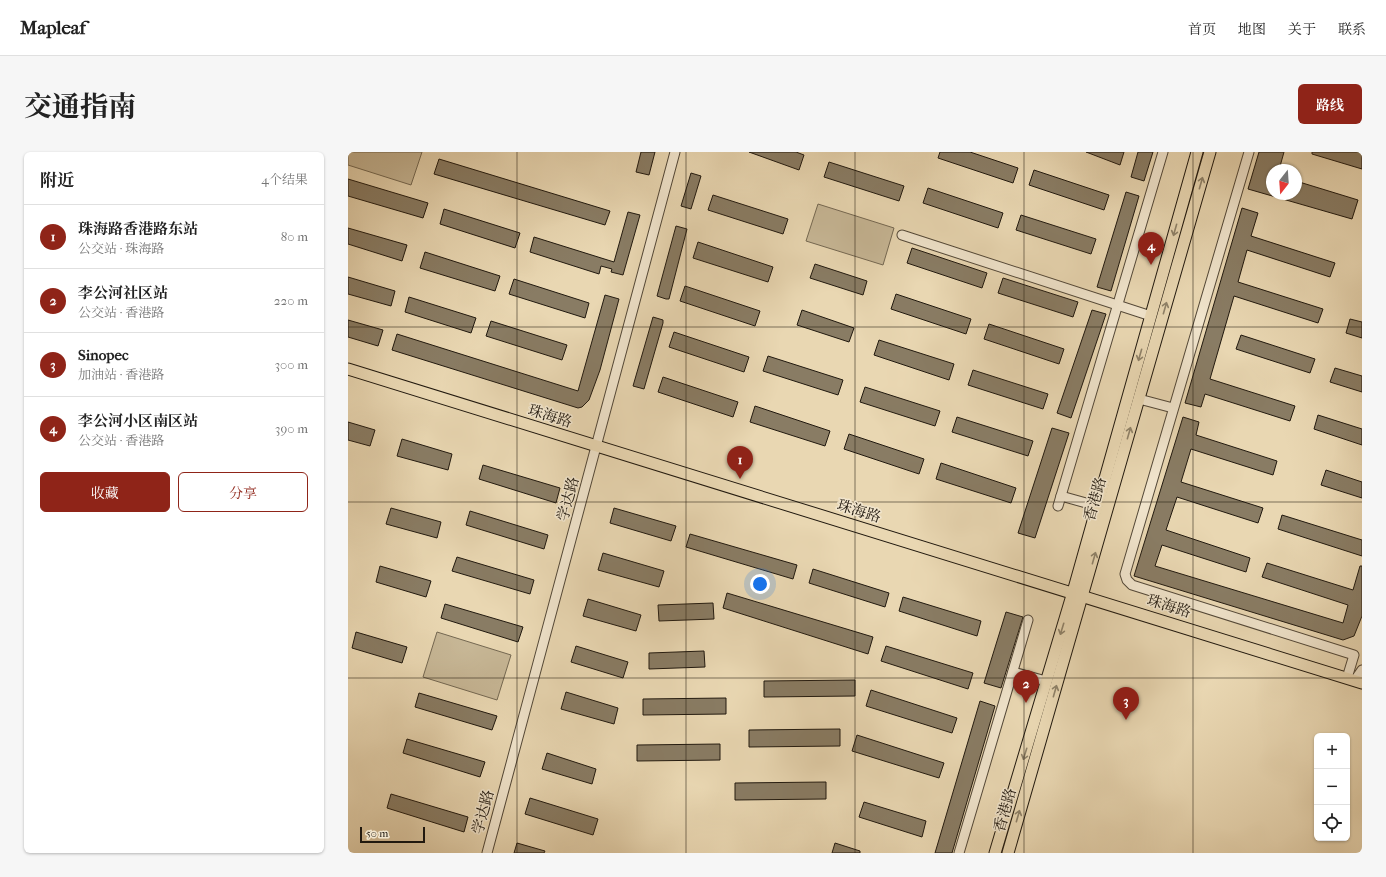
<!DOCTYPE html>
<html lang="zh">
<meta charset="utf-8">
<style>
:root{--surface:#fff;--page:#f6f6f6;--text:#222;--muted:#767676;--line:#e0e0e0;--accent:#8f2418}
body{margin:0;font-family:"IM FELL French Canon","Noto Serif SC",serif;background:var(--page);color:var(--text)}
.controls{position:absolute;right:12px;bottom:12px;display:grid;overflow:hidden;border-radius:6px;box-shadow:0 1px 3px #0004}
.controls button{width:36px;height:36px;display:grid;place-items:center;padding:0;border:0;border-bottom:1px solid var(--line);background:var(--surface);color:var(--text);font:20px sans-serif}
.compass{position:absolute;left:918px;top:12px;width:36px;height:36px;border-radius:50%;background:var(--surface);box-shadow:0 1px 3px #0004;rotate:197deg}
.scale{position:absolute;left:12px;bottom:10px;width:65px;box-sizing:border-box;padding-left:4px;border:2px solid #21190f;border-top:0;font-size:11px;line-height:14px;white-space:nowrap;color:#21190f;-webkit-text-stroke:3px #f1e5cd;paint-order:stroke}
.you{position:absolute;left:412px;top:432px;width:14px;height:14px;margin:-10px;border:3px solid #fff;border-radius:50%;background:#1a73e8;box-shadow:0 0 0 6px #1a73e833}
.badge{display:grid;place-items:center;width:26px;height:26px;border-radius:50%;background:var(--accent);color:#fff;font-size:13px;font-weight:700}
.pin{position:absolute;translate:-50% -33px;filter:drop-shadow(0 1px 2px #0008)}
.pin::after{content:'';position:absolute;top:21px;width:14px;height:12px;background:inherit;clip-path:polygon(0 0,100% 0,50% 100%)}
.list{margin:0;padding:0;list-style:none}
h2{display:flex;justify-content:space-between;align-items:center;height:52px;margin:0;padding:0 16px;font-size:17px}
h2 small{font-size:13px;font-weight:400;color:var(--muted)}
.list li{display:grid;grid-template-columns:26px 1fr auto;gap:12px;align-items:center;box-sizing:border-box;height:64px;padding:0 16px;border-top:1px solid var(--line)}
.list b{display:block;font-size:15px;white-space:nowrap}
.list p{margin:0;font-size:13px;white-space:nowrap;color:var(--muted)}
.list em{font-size:13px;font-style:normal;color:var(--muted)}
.actions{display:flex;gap:8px;padding:12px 16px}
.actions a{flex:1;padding:9px 0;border:1px solid var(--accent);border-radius:6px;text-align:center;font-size:14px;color:var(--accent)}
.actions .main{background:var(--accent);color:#fff}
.icon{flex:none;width:22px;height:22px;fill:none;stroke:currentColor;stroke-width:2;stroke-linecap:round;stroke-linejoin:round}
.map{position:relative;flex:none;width:1014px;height:701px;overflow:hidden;border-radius:6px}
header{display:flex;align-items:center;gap:24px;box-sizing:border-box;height:56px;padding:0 20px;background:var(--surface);border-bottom:1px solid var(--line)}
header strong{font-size:19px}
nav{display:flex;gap:22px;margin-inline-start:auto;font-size:14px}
.intro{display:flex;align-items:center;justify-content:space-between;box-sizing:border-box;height:96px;padding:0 24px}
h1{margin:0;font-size:28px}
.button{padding:10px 18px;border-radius:6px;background:var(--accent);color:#fff;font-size:14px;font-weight:700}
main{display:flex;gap:24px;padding:0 24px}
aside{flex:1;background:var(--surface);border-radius:6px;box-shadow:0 1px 3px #0004}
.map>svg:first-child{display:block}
.green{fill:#c7b796;stroke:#746852}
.building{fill:#897c64;stroke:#21190f}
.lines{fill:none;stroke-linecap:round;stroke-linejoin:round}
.minor-casing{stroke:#534838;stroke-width:11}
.major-casing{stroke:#21190f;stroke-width:13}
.minor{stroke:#f1e5cd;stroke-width:9}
.major{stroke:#e9d7b2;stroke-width:11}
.oneway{stroke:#8f8269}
.grid{fill:none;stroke:#21190f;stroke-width:1;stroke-opacity:0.55}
.labels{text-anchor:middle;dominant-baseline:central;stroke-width:3;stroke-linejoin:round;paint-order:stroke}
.street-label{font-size:15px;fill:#21190f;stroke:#f1e5cd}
</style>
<header>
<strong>Mapleaf</strong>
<nav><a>首页</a><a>地图</a><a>关于</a><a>联系</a></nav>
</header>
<div class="intro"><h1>交通指南</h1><a class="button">路线</a></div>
<main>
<aside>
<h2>附近<small>4个结果</small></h2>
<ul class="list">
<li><span class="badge">1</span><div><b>珠海路香港路东站</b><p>公交站 · 珠海路</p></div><em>80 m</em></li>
<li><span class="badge">2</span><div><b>李公河社区站</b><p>公交站 · 香港路</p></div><em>220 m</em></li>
<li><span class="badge">3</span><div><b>Sinopec</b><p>加油站 · 香港路</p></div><em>300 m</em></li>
<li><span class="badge">4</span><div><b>李公河小区南区站</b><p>公交站 · 香港路</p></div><em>390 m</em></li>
</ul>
<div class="actions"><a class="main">收藏</a><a>分享</a></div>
</aside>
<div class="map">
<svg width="1014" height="701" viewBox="0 0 1014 701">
<rect width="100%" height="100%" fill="#e9d7b2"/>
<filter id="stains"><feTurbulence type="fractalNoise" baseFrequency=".005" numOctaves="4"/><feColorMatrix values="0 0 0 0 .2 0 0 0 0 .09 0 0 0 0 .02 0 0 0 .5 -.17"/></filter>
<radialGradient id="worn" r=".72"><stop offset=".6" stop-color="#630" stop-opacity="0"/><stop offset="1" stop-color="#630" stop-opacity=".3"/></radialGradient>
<g class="green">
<polygon points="0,0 74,0 63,33 0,13"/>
<polygon points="470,52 546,76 535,113 458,89"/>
<polygon points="89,480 163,503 149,548 75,525"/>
</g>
<g class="building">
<polygon points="293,0 307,0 301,23 288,20"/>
<polygon points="401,0 448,0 456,3 451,18"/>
<polygon points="592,0 622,0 670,16 665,31 590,6"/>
<polygon points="738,0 776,0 772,13"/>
<polygon points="790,0 805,0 796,29 783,25"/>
<polygon points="911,0 936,0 931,18 924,18 924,42 948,42 948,29 1010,48 1004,67 900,37"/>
<polygon points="964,0 1014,0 1014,17 964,2"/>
<polygon points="91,7 262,59 257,73 86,22"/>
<polygon points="481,10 556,34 551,49 476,25"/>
<polygon points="686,18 761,43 756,58 681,33"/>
<polygon points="343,21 353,24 343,57 333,54"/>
<polygon points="0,27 80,51 75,66 0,44"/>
<polygon points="580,36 655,61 650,76 575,51"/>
<polygon points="778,40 791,44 763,139 749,135"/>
<polygon points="365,43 440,67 435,82 360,58"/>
<polygon points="894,56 910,61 903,84 987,111 982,125 899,98 890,130 975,157 970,171 886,144 862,227 947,254 942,269 857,242 853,255 837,251"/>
<polygon points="96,57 172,81 167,96 92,72"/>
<polygon points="280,60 292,63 275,123 263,120 264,117 253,114 251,122 182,100 186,85 266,110"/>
<polygon points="673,63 748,87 743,102 668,78"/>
<polygon points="328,74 339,77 321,147 318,147 309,144"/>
<polygon points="0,76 59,93 54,109 0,92"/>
<polygon points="350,90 425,115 420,130 345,106"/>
<polygon points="564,96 639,121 634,136 559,111"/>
<polygon points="77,100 152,124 147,139 72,116"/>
<polygon points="467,112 519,129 515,143 462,126"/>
<polygon points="0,125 47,139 43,154 0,142"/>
<polygon points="655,126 730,150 725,165 650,141"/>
<polygon points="166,127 241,151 237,166 161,142"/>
<polygon points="337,134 412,159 407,174 332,149"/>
<polygon points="548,142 623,167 618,182 543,157"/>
<polygon points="257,143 271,147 252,218 241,248 234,255 230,256 44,198 49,182 230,239"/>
<polygon points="61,145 128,166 123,181 57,160"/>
<polygon points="454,158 506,176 501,190 449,173"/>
<polygon points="744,158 758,162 723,266 709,261"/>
<polygon points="305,165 315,168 315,171 296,237 285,234"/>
<polygon points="1002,167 1014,170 1014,186 998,181"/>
<polygon points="0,168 35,178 30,194 0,185"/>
<polygon points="143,169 219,193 214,208 138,184"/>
<polygon points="641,172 716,197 711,212 636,187"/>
<polygon points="326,180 401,205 396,220 321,195"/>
<polygon points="893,183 967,207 962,221 888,197"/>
<polygon points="531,188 606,212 601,228 526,203"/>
<polygon points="420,204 495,228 490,243 415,219"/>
<polygon points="987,216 1014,224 1014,240 982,230"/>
<polygon points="625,218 700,242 695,257 620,233"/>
<polygon points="315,225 390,250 385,265 310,240"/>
<polygon points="517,235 592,259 587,274 512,250"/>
<polygon points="407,254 482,279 477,294 402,270"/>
<polygon points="970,263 1014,277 1014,293 966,277"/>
<polygon points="609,265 685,289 680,304 604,280"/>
<polygon points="835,265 851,270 848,283 929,309 925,323 843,297 833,330 915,356 910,371 829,345 818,378 902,406 898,420 814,393 807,414 995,471 1000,453 914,425 919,411 1005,438 1012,414 1014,414 1014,464 1006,484 995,488 786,424"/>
<polygon points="0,270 27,278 22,294 0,288"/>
<polygon points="704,276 721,281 687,386 670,381"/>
<polygon points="501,282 576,307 571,322 496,297"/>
<polygon points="54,287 104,302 100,318 49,304"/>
<polygon points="593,311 668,336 663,351 588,327"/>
<polygon points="135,313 212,336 208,351 131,327"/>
<polygon points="978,318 1014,330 1014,346 973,333"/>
<polygon points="43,356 93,370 89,386 38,372"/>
<polygon points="266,356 328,374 323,389 262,371"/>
<polygon points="122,359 200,383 196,397 118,373"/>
<polygon points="934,363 1014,388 1014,404 930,377"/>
<polygon points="342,382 449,413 445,427 338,395"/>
<polygon points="255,401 316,419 311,435 250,418"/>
<polygon points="109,405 186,428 182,442 104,419"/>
<polygon points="32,414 83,429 78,445 28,430"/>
<polygon points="465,417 541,441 537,455 461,431"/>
<polygon points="379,441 525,485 520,502 375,456"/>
<polygon points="555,445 633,469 629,484 551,459"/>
<polygon points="240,447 293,463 288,479 235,464"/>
<polygon points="365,451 366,467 311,469 310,453"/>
<polygon points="97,452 175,475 170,490 93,466"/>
<polygon points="658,460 675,465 653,536 636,531"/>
<polygon points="8,480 59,495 54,511 4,496"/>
<polygon points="228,494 280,510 275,526 223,510"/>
<polygon points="538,494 625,521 620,537 533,509"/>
<polygon points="356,499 357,515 301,517 301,501"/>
<polygon points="507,528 507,544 416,545 416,529"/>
<polygon points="523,538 609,566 604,581 518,554"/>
<polygon points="218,540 270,556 266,572 213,557"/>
<polygon points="71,541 149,564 144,578 67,555"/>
<polygon points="378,546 378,562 295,563 295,547"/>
<polygon points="632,549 647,554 604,701 587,701"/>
<polygon points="492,577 492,594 401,595 401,578"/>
<polygon points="509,583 596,611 591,626 504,599"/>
<polygon points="59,587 137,610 132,625 55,601"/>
<polygon points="372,592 372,608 289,609 289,593"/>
<polygon points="199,601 248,617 244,632 194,617"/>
<polygon points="478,630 478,647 387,648 387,631"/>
<polygon points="43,642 120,665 116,680 39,656"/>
<polygon points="182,646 250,667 245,683 177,662"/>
<polygon points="516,650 578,669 574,685 511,665"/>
<polygon points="169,691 197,699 196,701 166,701"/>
<polygon points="487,691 512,699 512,701 484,701"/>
</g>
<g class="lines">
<defs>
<g id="minor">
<polyline points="901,0 777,422 779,428 784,433 1006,503 999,526"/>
<polyline points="554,83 803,164"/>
<polyline points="791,247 825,256"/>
<polyline points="713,344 749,354"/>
<polyline points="710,354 815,0"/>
<polyline points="665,520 698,529"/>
<polyline points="1007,528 1014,518"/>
<polyline points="139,701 327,0"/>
<polyline points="611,701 680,468"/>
</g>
<g id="major">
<polyline points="0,217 1014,531"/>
<polyline points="647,701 725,440 849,0"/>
<polyline points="660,701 862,0"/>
</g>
</defs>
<use href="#minor" class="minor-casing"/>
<use href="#major" class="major-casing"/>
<use href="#minor" class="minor"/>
<use href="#major" class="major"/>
</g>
<defs><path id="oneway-shaft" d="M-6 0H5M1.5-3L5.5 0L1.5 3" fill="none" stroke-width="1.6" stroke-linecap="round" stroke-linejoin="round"/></defs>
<g class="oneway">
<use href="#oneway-shaft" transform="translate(853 31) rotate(-74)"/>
<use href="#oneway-shaft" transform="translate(827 78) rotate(106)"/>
<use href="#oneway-shaft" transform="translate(817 156) rotate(-74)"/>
<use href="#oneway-shaft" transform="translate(792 203) rotate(106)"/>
<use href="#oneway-shaft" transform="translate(781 281) rotate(-74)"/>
<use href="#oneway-shaft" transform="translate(746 406) rotate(-74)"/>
<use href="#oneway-shaft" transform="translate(714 477) rotate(107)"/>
<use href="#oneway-shaft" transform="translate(707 539) rotate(-74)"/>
<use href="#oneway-shaft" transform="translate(677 602) rotate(107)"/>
<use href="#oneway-shaft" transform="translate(670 664) rotate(-74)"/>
</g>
<path class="grid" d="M 169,0 L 169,701M 338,0 L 338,701M 507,0 L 507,701M 676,0 L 676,701M 845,0 L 845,701M 0,175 L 1014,175M 0,350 L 1014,350M 0,526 L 1014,526"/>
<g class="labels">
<g class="street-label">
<text transform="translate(202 264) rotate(17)">珠海路</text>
<text transform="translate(220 347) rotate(-75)">学达路</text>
<text transform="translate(747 347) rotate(-74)">香港路</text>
<text transform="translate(511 359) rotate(17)">珠海路</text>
<text transform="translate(821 454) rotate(17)">珠海路</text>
<text transform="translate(657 658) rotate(-74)">香港路</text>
<text transform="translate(135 660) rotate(-75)">学达路</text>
</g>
</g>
<rect width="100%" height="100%" filter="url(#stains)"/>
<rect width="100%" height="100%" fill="url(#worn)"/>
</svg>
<div class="controls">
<button>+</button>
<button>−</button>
<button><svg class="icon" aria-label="locate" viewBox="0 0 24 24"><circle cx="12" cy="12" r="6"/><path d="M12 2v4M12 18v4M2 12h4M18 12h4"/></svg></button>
</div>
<svg class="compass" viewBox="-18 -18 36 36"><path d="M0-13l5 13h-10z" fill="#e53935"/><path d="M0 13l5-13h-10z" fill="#767676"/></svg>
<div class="scale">50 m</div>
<div class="you"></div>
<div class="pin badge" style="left:392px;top:327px">1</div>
<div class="pin badge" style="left:678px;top:551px">2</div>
<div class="pin badge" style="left:778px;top:568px">3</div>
<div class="pin badge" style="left:803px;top:113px">4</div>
</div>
</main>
